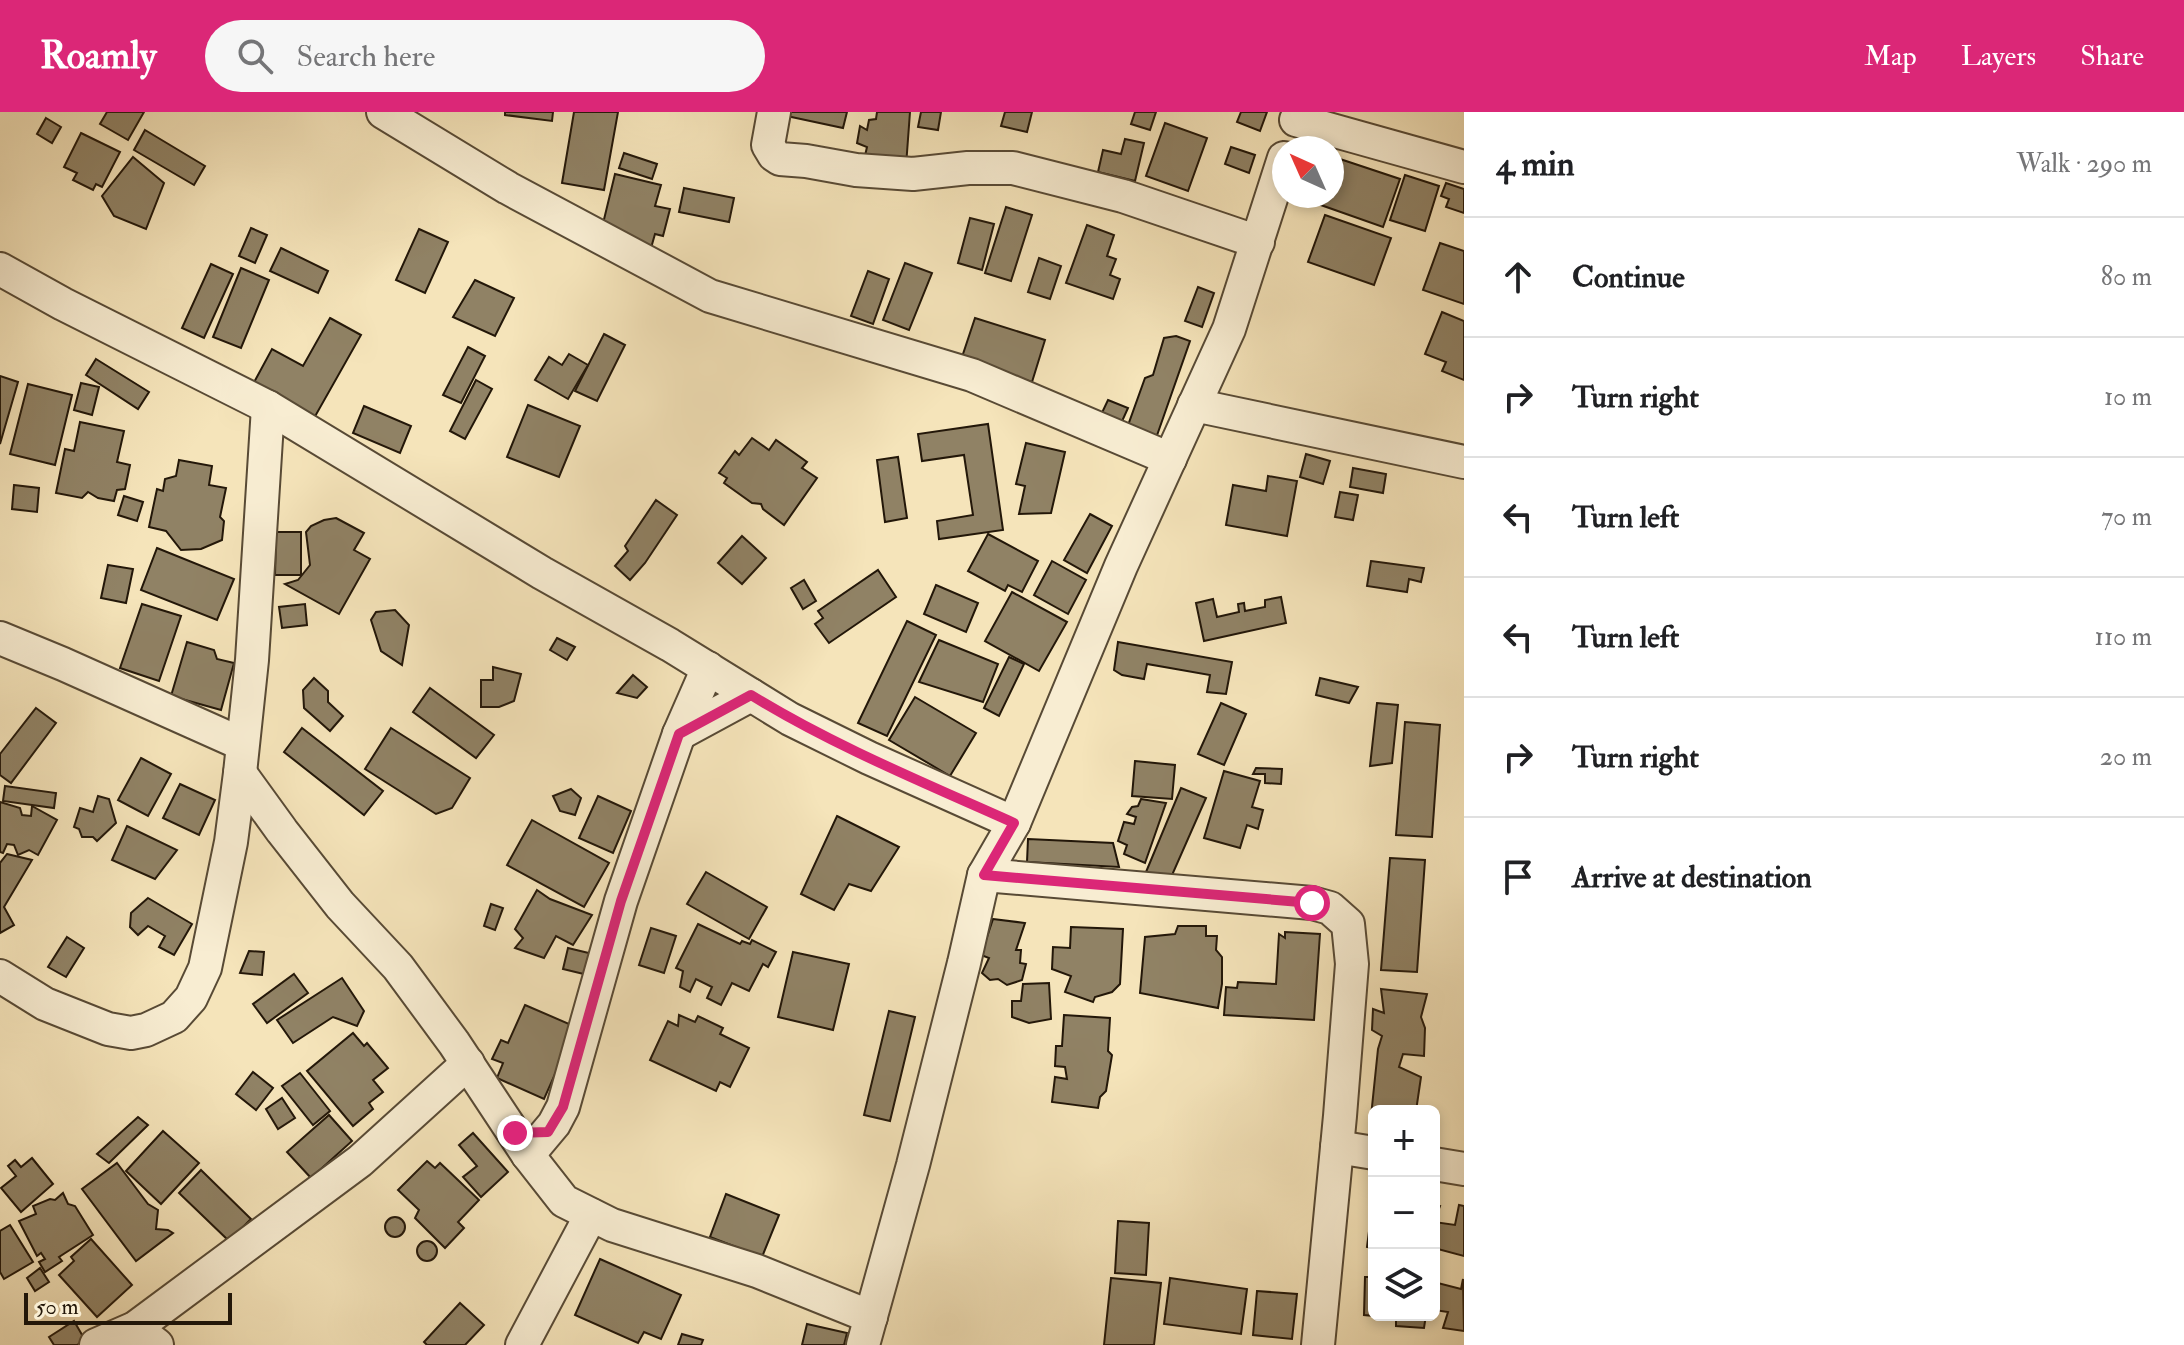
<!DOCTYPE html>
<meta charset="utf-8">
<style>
:root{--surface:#fff;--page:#f6f6f6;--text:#202124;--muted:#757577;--line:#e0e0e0;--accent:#db2777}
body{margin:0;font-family:"IM FELL Double Pica",serif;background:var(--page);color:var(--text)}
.controls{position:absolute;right:24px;bottom:24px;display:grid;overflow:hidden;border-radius:12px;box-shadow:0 4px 12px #0003}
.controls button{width:72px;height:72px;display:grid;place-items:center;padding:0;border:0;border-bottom:2px solid var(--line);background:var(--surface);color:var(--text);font:40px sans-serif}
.compass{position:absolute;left:1272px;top:24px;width:72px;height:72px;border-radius:50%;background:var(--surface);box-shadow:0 4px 12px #0003;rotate:315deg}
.scale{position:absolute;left:24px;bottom:20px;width:208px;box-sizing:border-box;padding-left:8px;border:4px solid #231709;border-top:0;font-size:22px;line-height:28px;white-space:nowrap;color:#231709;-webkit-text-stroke:6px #f8edd2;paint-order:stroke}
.stop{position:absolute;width:24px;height:24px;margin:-18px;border:6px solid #db2777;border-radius:50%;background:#fff}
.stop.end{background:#db2777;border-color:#fff;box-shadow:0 2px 8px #0008}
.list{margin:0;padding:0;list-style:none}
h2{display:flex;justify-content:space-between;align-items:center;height:104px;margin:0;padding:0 32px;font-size:34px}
h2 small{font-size:26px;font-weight:400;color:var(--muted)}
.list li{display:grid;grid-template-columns:52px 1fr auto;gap:24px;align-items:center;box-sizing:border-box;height:120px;padding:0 32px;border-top:2px solid var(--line)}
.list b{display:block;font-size:30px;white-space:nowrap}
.list em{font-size:26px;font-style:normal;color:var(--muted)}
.icon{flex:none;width:44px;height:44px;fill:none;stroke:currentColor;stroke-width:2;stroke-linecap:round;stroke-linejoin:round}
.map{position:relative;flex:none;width:1464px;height:1233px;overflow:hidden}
header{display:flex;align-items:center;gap:48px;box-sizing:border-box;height:112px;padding:0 40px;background:var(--accent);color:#fff}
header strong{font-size:38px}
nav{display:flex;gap:44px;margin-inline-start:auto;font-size:28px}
.search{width:560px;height:72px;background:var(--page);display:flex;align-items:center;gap:20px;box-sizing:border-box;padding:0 28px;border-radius:44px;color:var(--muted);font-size:30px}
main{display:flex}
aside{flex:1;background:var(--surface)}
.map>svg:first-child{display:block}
.building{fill:#908265;stroke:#231709;stroke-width:2}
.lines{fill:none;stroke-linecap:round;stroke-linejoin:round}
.minor-casing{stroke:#584a35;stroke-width:36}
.minor{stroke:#f8edd2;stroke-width:32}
.route{stroke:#db2777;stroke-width:10}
</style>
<header>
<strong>Roamly</strong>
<div class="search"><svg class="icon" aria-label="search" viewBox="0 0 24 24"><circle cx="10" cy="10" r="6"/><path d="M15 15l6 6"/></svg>Search here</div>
<nav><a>Map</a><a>Layers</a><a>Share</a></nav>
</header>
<main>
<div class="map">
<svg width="1464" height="1233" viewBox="0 0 1464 1233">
<rect width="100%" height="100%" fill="#f5e4ba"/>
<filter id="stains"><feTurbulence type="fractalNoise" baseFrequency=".0025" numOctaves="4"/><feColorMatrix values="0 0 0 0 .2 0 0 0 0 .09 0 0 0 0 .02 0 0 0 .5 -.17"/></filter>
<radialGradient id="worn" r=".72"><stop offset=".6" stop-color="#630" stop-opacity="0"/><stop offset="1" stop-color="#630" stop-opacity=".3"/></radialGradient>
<g class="building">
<polygon points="107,0 144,0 128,28 100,12"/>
<polygon points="505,0 553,0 552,9 505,3"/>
<polygon points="574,0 618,0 604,78 562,71"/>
<polygon points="783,0 847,0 843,16 782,3"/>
<polygon points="877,0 910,0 906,54 864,48 867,35 857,31 860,14 867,18 869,8 876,7"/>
<polygon points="921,0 941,0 938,18 918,15"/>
<polygon points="1005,0 1032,0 1027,20 1001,14"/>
<polygon points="1135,0 1156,0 1150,18 1131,12"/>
<polygon points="1241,0 1267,0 1260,19 1237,10"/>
<polygon points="46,6 61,15 52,31 37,22"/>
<polygon points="1165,11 1207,26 1188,79 1146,64"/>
<polygon points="145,18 205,54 194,73 134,38"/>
<polygon points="81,21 120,40 102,75 96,72 93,78 73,68 77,61 64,55"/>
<polygon points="1125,27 1144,31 1135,69 1098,60 1103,38 1121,42"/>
<polygon points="1231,35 1255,43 1249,61 1225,52"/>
<polygon points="624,41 657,52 652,67 619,56"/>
<polygon points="133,45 164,71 146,117 114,104 102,84"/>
<polygon points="1334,45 1400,67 1383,115 1318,92 1320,84 1332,84 1332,51"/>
<polygon points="615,62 661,73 655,94 670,97 663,124 655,122 651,136 600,124"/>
<polygon points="1405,63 1439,74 1425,119 1390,108"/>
<polygon points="1446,71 1464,77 1464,101 1446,95 1449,87 1441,84"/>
<polygon points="684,76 734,86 729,110 679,100"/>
<polygon points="1006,95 1032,103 1011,169 985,161"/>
<polygon points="1325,103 1391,126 1374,173 1308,150"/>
<polygon points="970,106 994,112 982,158 958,151"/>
<polygon points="1087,113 1114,123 1107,144 1116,147 1110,163 1120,167 1113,187 1066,171"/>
<polygon points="251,116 267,123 255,151 239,144"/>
<polygon points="419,117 448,130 425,181 396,168"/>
<polygon points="1440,131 1464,139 1464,192 1423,178"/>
<polygon points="281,136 328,159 318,181 270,159"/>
<polygon points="1039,146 1061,154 1050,187 1028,180"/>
<polygon points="905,151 932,161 909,218 883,208"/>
<polygon points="211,152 233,162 204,226 182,216"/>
<polygon points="241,156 269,168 241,236 213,225"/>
<polygon points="868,159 889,167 873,212 851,204"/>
<polygon points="475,168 514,186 495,224 453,205"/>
<polygon points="1198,175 1214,181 1202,215 1185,209"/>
<polygon points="1442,200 1464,209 1464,268 1442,259 1446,250 1425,242"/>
<polygon points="330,206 361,223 313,308 252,274 272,237 303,254"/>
<polygon points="975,206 1045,228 1032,270 961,248"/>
<polygon points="604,222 625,233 597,289 575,279"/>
<polygon points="1176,224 1190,229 1155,329 1126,319 1145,266 1153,263 1164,226"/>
<polygon points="468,235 485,244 461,291 443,283"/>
<polygon points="569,242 588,253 568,287 535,268 549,245 562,253"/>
<polygon points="96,247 149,280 138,297 86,263"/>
<polygon points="0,264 18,270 0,332"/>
<polygon points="476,268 492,277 465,327 450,319"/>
<polygon points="81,271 99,275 92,303 74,298"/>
<polygon points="28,272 72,283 55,353 10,342"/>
<polygon points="1108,288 1128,296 1119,316 1099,307"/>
<polygon points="528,293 580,314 559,365 507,345"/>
<polygon points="364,294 411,314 400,341 353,321"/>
<polygon points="80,310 124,319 117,350 130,353 125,377 117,378 114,389 98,386 88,380 82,386 56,381 65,337 74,339"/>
<polygon points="988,312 1003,418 939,427 937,409 973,403 964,343 922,349 918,322"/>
<polygon points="752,326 769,338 776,328 807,350 802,356 817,366 784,413 763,397 761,392 752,391 724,371 727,366 719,361 735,339 739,343"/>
<polygon points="1026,331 1065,340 1051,401 1019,402 1025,374 1016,372"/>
<polygon points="1306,342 1330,349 1323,372 1300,365"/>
<polygon points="898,345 907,406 885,410 877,348"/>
<polygon points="179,348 212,354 209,373 226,376 220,405 224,409 222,428 201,437 181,438 166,419 149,415 157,377 163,379 165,367 176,364"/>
<polygon points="1353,356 1386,362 1383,381 1350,375"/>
<polygon points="1268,364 1297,369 1287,424 1226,413 1233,373 1266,379"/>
<polygon points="14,373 39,376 37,400 12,397"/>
<polygon points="1340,380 1358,383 1353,408 1335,405"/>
<polygon points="124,384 143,390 137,409 118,403"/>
<polygon points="656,388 677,403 645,451 630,468 615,454 628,439 625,434"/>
<polygon points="1090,402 1112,414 1087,461 1064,448"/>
<polygon points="336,406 364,421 354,438 370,447 339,502 285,472 298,468 310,453 306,420 311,414 324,408"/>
<polygon points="276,420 301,420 301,463 275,463"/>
<polygon points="988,422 1038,449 1022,480 1008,473 1005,479 968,459"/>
<polygon points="742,424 766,446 742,472 718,451"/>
<polygon points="157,436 234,467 217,508 141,478"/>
<polygon points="1052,449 1086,468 1068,502 1034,483"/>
<polygon points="1371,449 1424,456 1421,470 1409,467 1407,480 1367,474"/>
<polygon points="108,453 133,457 126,491 101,486"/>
<polygon points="878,458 896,485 829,531 815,512 823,506 818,499"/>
<polygon points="804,468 816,489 803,497 791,476"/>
<polygon points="936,473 978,491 966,520 924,502"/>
<polygon points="1012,480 1067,510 1039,559 985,529"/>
<polygon points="1281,485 1286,511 1204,529 1196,491 1213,487 1217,505 1239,500 1238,492 1244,491 1245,499 1265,495 1265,488"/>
<polygon points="142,492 181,504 159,569 120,556"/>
<polygon points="305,492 307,513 282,516 279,495"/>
<polygon points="395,498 409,513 402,553 381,539 371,508 376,500"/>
<polygon points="907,509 936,523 887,624 858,611"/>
<polygon points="557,526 575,535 567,548 550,538"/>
<polygon points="939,528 998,552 983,590 919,570"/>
<polygon points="187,530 214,538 217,547 234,551 221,598 171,584"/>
<polygon points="1118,530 1232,550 1226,582 1207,580 1210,563 1147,552 1144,567 1122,563 1114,558"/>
<polygon points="1009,545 1024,552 999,604 984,596"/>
<polygon points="493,555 521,562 514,589 499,595 481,595 481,568 493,568"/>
<polygon points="633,563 647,575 637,586 617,581"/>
<polygon points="314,566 328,579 328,590 343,604 330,619 304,596 303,578"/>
<polygon points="1320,566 1358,575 1349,591 1316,583"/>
<polygon points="430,576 494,623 476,646 413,600"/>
<polygon points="915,585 976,621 950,664 889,628"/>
<polygon points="1221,591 1246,602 1224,653 1198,642"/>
<polygon points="1377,591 1398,593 1392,651 1370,654"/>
<polygon points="36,596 56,611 11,671 0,663 0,642"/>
<polygon points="1405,610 1440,613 1432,725 1396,723"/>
<polygon points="302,616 383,679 364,703 284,640"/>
<polygon points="391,616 470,666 452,696 436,702 365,657"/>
<polygon points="141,646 171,662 148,704 118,688"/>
<polygon points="1135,649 1175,653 1172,687 1132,684"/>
<polygon points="1256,656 1282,657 1281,672 1265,671 1265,662 1253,662"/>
<polygon points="1224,659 1260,669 1252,695 1263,698 1258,717 1247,713 1240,736 1204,726"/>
<polygon points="180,672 215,688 199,723 163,706"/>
<polygon points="5,674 56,681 54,696 3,689"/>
<polygon points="1181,676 1206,686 1169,770 1146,760"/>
<polygon points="571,677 581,686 575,703 560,699 553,684"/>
<polygon points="98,684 109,687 116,711 97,729 93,725 82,725 79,717 74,715 80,696 93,700"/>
<polygon points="598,684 631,699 613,741 579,726"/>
<polygon points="1141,687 1166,691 1145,751 1124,742 1127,733 1118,729 1124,710 1134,712 1136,705 1127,702 1132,695 1138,694"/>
<polygon points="0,690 20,696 22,703 31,704 32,694 57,708 38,743 29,738 18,743 14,733 7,732 3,741 0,740"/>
<polygon points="837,704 899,735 871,779 849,772 834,798 801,782"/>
<polygon points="532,708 609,751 584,795 507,753"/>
<polygon points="127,714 177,738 155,767 112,748"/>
<polygon points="1028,727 1113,731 1119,755 1027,750"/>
<polygon points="7,742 32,748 4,795 14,813 0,821 0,751"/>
<polygon points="1390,746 1425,748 1417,860 1381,858"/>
<polygon points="706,760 767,795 749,827 687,792"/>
<polygon points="537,778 550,787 592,803 573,833 556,824 544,846 515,836 523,826 515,817"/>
<polygon points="148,786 192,812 174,843 159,835 165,824 148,814 138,823 130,815 131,801"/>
<polygon points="491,792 503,796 495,818 484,814"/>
<polygon points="993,807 1025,811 1016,838 1021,838 1020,851 1026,852 1022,868 1007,873 998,867 990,868 982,861 989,846 981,843"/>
<polygon points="698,812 740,832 742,829 750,832 752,828 776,840 768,855 763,852 749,879 732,871 721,893 707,886 712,875 696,867 690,880 680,875 683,859 676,856"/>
<polygon points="1178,814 1206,814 1206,824 1217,824 1216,838 1222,845 1222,872 1218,896 1140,881 1145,825 1175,822"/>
<polygon points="1071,815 1123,817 1120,872 1112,880 1095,885 1093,890 1065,880 1071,864 1052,857 1053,835 1070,836"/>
<polygon points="651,816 676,824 664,861 639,853"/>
<polygon points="1285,820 1320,822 1314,908 1224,903 1226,875 1237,876 1238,870 1276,872 1279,822 1285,826"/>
<polygon points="67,825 84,836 66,865 48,855"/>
<polygon points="568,836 597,843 592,864 563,857"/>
<polygon points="249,839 264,840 262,863 240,861"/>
<polygon points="793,840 849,852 833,918 778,905"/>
<polygon points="294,862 308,881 267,911 253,892"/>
<polygon points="342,866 364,899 357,914 333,905 293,931 277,908"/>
<polygon points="1049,871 1051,907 1029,911 1012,905 1012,889 1021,889 1023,872"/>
<polygon points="1381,877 1427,882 1421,905 1425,916 1424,944 1403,942 1399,955 1421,965 1416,999 1374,999 1374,1014 1370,1014 1378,937 1382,924 1372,918 1373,897 1384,901"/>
<polygon points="525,893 576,915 544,987 497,966 503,951 492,947 501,928 508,931"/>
<polygon points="889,899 915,905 890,1009 864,1003"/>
<polygon points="679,903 695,910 698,904 723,916 720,922 749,936 730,975 720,970 716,979 650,948 668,909 678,914"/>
<polygon points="1064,903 1110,906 1108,939 1112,943 1106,979 1100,985 1098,996 1052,990 1055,965 1067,967 1065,955 1055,954 1056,934 1062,934"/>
<polygon points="353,921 364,934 367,931 388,956 373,968 383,980 369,991 373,997 353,1014 307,959"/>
<polygon points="253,960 273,976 256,998 236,982"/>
<polygon points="300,961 330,999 313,1013 282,974"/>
<polygon points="282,986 295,1006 278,1017 266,997"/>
<polygon points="329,1003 352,1029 311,1066 287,1040"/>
<polygon points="138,1005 148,1013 109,1051 97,1042"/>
<polygon points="163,1019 199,1051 161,1092 126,1059"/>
<polygon points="473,1021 508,1060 481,1085 463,1065 477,1054 459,1033"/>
<polygon points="32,1046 53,1072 21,1100 1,1076 16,1064 8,1054 15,1048 21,1055"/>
<polygon points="427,1049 435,1056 440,1051 479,1088 458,1110 464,1116 445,1136 415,1106 419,1098 398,1078"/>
<polygon points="117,1051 148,1092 158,1098 156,1117 168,1118 173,1121 136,1149 82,1077"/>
<polygon points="201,1058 251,1107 229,1129 179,1081"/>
<polygon points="63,1081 68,1092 75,1094 93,1123 59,1145 62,1149 45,1160 39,1150 45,1147 41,1141 37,1144 19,1109 36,1102 33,1094 50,1087 55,1088"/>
<polygon points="726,1082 779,1103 762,1145 710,1125"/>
<polygon points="1373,1088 1374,1088 1374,1136 1367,1135"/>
<polygon points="1434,1093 1440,1094 1434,1110 1455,1113 1459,1093 1464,1094 1464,1144 1434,1136"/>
<circle cx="395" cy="1115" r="10"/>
<polygon points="1118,1109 1149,1111 1146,1163 1115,1161"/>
<polygon points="10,1113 33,1150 4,1167 0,1160 0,1119"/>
<polygon points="91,1127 132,1173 97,1205 59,1163 74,1149 71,1145"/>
<circle cx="427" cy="1139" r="10"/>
<polygon points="600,1147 681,1183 661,1227 644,1220 638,1231 575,1203"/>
<polygon points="40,1156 49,1170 35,1179 27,1166"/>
<polygon points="1365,1165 1374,1165 1374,1203 1426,1203 1424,1216 1396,1214 1396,1206 1364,1203"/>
<polygon points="1111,1166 1161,1171 1154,1233 1104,1233"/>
<polygon points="1170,1166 1247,1177 1241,1222 1164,1212"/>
<polygon points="1463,1167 1464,1219 1443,1216 1448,1200 1434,1198 1434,1170 1461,1177"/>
<polygon points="1257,1179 1297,1182 1292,1227 1253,1223"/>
<polygon points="460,1191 484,1213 465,1233 427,1233 424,1230"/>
<polygon points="74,1209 85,1228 77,1233 54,1233 49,1225"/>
<polygon points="807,1212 847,1221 844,1233 802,1233"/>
<polygon points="682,1222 703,1228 701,1233 678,1233"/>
</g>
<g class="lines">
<defs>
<g id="minor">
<polyline points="383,0 508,76 710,184 972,263 1170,347"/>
<polyline points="774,0 768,33 774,43 780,47 806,49 856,58 913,62 968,56 1013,56 1123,84 1258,130"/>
<polyline points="1296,8 1464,55"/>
<polyline points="0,157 63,192 268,295 542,461 670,533 790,607 869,646 1014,711"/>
<polyline points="1194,293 1464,350"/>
<polyline points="0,526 63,552 242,632"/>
<polyline points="679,622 751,583"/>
<polyline points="240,661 282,719 340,793 398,855 454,931 528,1043 564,1089 612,1113 757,1159 871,1205"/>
<polyline points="984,763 1312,791 1330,796 1348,812 1352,852 1340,1004 1318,1233"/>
<polyline points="0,864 45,892 108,917 131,921 146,918 174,905 191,886 205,856 231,730 240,661 252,548 268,295"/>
<polyline points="1337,1035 1374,1041"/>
<polyline points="528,1043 554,1012 563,995 621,789 679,622 708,556"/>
<polyline points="1434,1052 1464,1057"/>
<polyline points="135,1216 157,1233"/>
<polyline points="96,1233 135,1216 360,1049 468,951"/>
<polyline points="522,1233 591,1103"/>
<polyline points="863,1233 913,1053 964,851 984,763 1014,711 1121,454 1229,217 1284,46"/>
</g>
</defs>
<use href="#minor" class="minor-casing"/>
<use href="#minor" class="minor"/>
</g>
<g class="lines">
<path class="route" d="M 515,1021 L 548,1020 L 563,995 L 621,789 L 679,622 L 751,583 C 834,634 925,671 1014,711 L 984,763 L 1312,791"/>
</g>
<rect width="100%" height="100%" filter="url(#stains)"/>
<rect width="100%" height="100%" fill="url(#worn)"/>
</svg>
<div class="controls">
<button>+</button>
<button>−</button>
<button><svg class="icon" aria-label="layers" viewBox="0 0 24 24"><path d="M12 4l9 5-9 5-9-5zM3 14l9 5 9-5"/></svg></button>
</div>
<svg class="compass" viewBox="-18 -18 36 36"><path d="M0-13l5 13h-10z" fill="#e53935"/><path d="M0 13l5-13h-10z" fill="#757577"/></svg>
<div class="scale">50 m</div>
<div class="stop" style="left:1312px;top:791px"></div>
<div class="stop end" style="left:515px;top:1021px"></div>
</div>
<aside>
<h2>4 min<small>Walk · 290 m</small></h2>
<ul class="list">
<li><svg class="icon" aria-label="ahead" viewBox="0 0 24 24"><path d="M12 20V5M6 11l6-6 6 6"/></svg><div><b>Continue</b></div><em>80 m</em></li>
<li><svg class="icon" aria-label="right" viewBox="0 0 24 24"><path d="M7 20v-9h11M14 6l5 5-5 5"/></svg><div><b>Turn right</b></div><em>10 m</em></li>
<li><svg class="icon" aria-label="left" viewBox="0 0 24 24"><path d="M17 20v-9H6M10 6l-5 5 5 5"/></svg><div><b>Turn left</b></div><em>70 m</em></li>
<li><svg class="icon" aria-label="left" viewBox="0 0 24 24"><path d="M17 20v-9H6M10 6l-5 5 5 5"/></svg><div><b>Turn left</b></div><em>110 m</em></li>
<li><svg class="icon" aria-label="right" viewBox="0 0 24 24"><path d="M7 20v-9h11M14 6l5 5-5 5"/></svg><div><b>Turn right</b></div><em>20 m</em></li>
<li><svg class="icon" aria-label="arrive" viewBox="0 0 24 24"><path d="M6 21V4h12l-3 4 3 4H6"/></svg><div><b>Arrive at destination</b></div></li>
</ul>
</aside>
</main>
